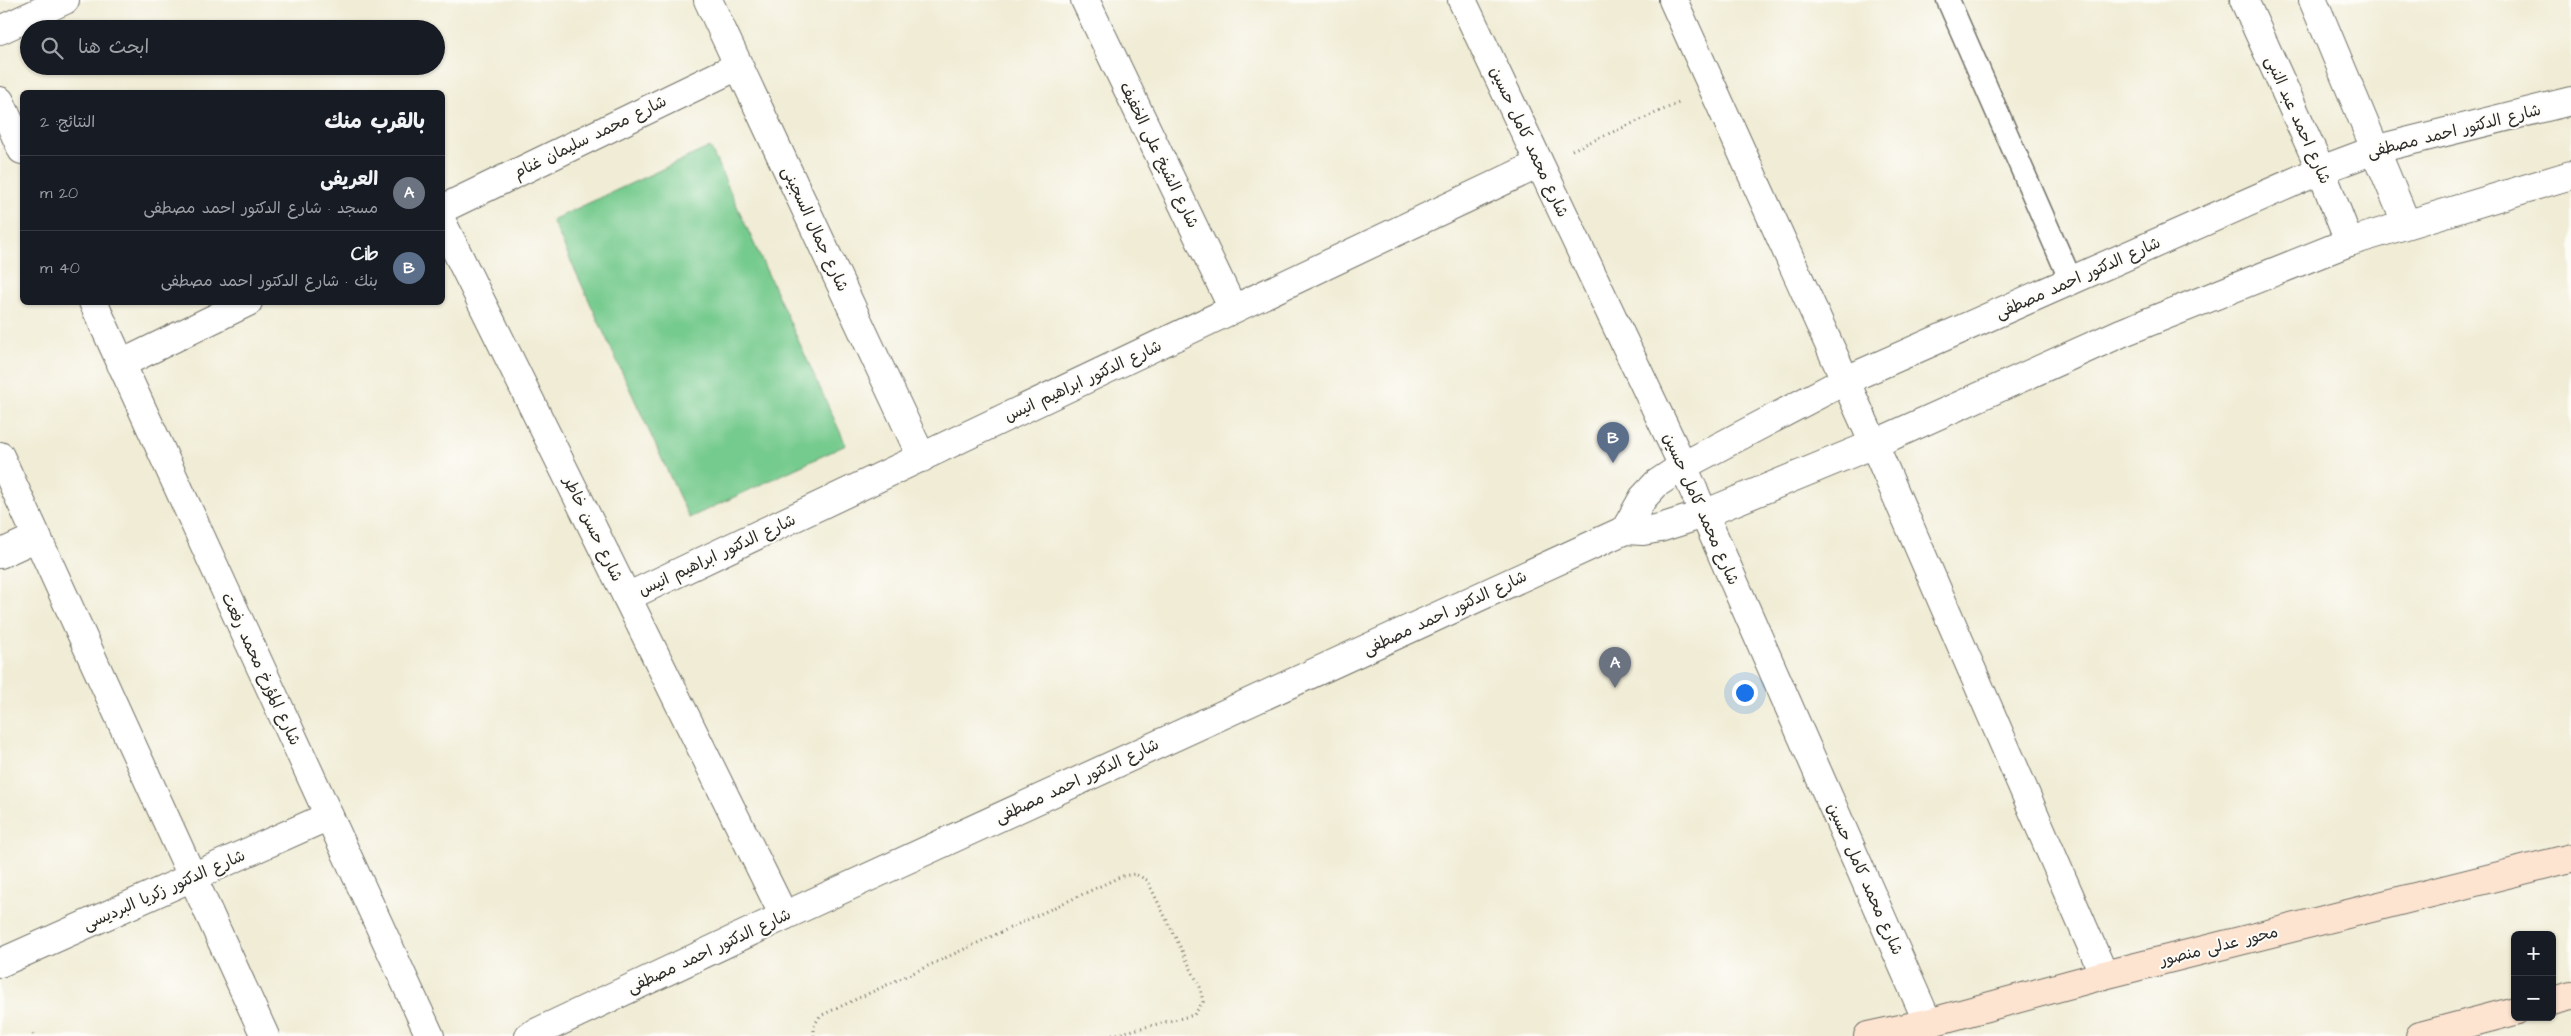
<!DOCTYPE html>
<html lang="ar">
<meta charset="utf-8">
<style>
:root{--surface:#171b24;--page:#242831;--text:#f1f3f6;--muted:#9ea1a6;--line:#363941;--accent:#ea580c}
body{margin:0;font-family:"Architects Daughter","Playpen Sans Arabic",sans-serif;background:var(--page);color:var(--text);direction:rtl}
.controls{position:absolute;right:15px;bottom:15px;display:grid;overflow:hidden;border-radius:8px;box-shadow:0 1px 4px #0004}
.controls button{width:45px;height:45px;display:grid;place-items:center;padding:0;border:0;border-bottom:1px solid var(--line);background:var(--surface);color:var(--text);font:25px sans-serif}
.you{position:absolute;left:1744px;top:692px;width:18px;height:18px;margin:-12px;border:4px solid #fff;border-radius:50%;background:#1a73e8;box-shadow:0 0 0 8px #1a73e833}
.badge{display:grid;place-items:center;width:32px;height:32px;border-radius:50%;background:var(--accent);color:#fff;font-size:16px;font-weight:700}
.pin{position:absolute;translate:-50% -41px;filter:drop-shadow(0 1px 2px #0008)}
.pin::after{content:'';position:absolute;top:26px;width:18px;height:15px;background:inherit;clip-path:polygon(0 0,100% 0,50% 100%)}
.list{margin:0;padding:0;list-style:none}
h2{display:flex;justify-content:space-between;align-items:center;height:65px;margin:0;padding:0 20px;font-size:21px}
h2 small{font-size:16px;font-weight:400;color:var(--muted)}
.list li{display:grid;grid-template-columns:32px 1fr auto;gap:15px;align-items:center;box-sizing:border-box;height:75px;padding:0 20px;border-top:1px solid var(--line)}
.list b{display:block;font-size:19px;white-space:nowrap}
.list p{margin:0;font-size:16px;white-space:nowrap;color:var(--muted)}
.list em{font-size:16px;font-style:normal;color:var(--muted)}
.icon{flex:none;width:28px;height:28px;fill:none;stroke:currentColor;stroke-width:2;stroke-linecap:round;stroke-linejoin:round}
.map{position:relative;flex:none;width:2571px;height:1036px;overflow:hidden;direction:ltr}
.search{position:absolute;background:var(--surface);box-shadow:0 1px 4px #0004;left:20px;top:20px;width:425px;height:55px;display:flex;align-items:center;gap:12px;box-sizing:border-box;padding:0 18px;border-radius:28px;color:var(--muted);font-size:19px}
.panel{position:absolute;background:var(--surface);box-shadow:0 1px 4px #0004;left:20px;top:90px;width:425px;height:215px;border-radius:8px;direction:rtl}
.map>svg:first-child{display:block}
.green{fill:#75ca8d;stroke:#507a5c}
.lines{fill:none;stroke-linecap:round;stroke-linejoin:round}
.service-casing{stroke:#706f66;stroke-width:25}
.minor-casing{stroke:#706f66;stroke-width:30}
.secondary-casing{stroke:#706f66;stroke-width:30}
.path{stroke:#706f66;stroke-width:3;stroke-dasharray:1 4;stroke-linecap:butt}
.service{stroke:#fff;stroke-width:22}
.minor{stroke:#fff;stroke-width:28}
.secondary{stroke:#fde4d1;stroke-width:28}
.labels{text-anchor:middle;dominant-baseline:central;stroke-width:4;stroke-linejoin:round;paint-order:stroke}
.street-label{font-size:16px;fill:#2b2b2b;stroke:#fdfcf7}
</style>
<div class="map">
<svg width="2571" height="1036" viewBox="0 0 2571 1036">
<rect width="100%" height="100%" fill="#fdfcf7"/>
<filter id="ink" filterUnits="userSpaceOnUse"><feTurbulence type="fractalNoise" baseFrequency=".02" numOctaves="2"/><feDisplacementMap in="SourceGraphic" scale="10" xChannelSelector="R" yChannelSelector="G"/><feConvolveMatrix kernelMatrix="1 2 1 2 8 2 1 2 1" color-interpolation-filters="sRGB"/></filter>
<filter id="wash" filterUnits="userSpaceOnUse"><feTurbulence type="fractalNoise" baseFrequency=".0096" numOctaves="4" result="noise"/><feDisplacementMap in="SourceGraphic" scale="20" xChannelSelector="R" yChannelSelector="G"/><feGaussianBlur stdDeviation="1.12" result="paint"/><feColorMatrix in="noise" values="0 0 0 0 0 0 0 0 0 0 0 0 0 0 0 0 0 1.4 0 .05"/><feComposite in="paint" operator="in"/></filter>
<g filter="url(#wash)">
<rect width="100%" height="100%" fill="#f0ecd5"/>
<polygon class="green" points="710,147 846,445 689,518 552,220"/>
</g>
<g filter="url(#ink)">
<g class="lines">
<defs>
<polyline id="service" points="1948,0 2071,281"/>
<g id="minor">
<polyline points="708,0 922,458"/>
<polyline points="1085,0 1233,309"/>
<polyline points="1462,0 1683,466 1928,1023"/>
<polyline points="1673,0 1874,444 2104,975"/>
<polyline points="2244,0 2321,170 2349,242"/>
<polyline points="2313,0 2406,223"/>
<polyline points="0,30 65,0"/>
<polyline points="0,101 22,150"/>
<polyline points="442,209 738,66"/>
<polyline points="442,222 784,916"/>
<polyline points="93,302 430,1036"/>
<polyline points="121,364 248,302"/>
<polyline points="0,456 265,1036"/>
<polyline points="1625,530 1643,498 1656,484 1683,466 1844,381 2321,170 2377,149 2571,101"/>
<polyline points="0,554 37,537"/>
<polyline points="627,597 1539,164"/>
<polyline points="0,963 329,816"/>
<polyline points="529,1036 784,916 1625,530 1643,531 1660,528 1704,514 1874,444 2121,333 2349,242 2571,175"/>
</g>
<g id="secondary">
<polyline points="2552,1001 2571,996"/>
<polyline points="1868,1036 1928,1023 2104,975 2571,858"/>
<polyline points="2420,1036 2515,1011"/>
</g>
</defs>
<use href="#service" class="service-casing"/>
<use href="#minor" class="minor-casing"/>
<use href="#secondary" class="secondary-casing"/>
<g class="path">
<polyline points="1572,150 1681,102"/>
<polyline points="33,1034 34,1036"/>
<polyline points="814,1036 814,1026 820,1016 1122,876 1135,874 1147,880 1200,987 1203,1002 1194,1015 1109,1036"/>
</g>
<use href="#service" class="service"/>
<use href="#minor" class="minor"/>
<use href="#secondary" class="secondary"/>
</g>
</g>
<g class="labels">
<g class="street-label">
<text transform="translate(2298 120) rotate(66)">شارع احمد عبد النبى</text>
<text transform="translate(2454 131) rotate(-14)">شارع الدكتور احمد مصطفى</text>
<text transform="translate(590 137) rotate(-26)">شارع محمد سليمان غنام</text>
<text transform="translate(1529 142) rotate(65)">شارع محمد كامل حسين</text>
<text transform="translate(1159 155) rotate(64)">شارع الشيخ على الخفيف</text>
<text transform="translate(815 229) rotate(65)">شارع جمال السجينى</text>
<text transform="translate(2078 278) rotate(-24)">شارع الدكتور احمد مصطفى</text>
<text transform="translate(1083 381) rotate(-25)">شارع الدكتور ابراهيم انيس</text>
<text transform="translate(1701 509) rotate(66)">شارع محمد كامل حسين</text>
<text transform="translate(593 529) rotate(64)">شارع حسن خاطر</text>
<text transform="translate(717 555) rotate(-25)">شارع الدكتور ابراهيم انيس</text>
<text transform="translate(1445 613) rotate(-25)">شارع الدكتور احمد مصطفى</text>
<text transform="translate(261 669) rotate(65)">شارع المؤرخ محمد رفعت</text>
<text transform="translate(1077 781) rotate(-25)">شارع الدكتور احمد مصطفى</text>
<text transform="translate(1865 879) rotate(66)">شارع محمد كامل حسين</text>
<text transform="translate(164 890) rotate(-24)">شارع الدكتور زكريا البرديسى</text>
<text transform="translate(2219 946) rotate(-14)">محور عدلى منصور</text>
<text transform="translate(709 951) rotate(-25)">شارع الدكتور احمد مصطفى</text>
</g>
</g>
</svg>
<div class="controls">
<button>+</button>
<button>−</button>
</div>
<div class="you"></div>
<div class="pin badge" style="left:1615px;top:688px;background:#6b7280">A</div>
<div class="pin badge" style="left:1613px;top:463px;background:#5c6f8a">B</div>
<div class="search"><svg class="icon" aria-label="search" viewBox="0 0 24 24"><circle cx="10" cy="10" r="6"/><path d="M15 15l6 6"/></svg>ابحث هنا</div>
<section class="panel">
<h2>بالقرب منك<small>النتائج: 2</small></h2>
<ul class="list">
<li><span class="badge" style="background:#6b7280">A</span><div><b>العريفى</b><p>مسجد · شارع الدكتور احمد مصطفى</p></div><em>20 m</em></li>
<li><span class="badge" style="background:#5c6f8a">B</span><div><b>Cib</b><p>بنك · شارع الدكتور احمد مصطفى</p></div><em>40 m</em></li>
</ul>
</section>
</div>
